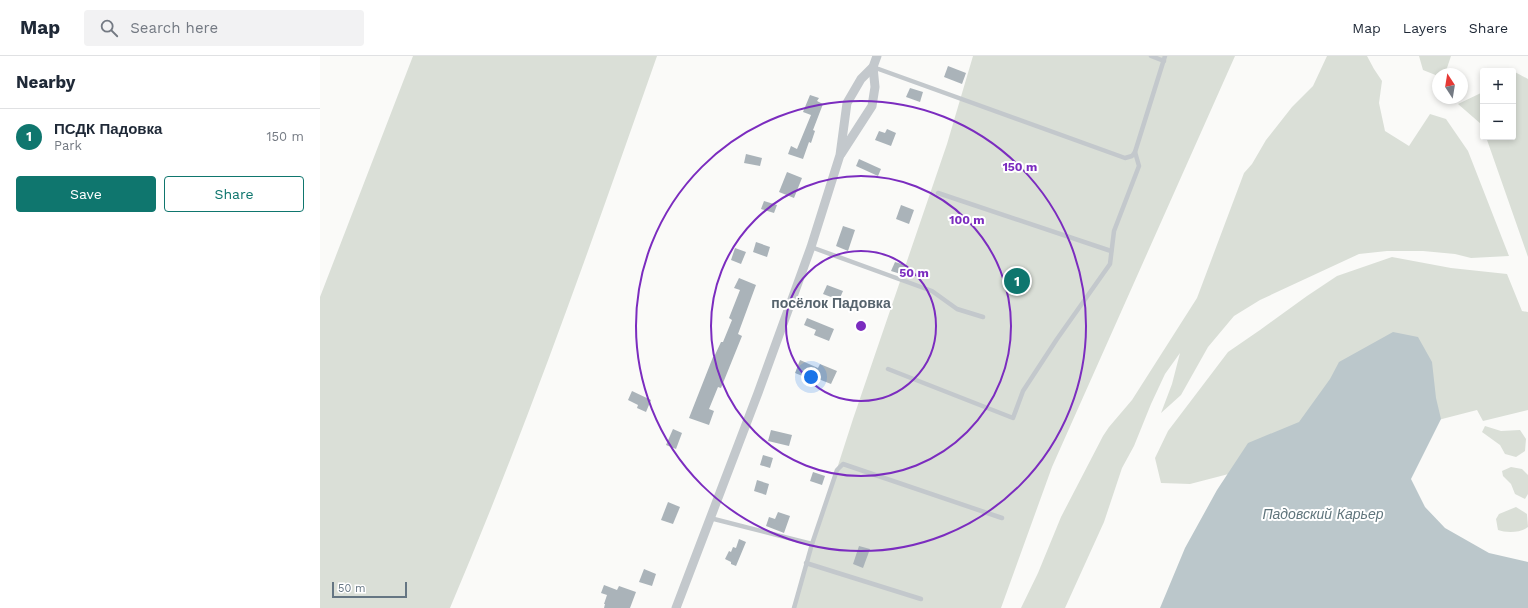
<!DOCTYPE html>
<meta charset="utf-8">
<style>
:root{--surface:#fff;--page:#f2f2f3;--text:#1f2937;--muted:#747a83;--line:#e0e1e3;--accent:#0f766e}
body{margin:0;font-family:"Work Sans",sans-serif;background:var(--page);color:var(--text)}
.controls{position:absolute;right:12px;top:12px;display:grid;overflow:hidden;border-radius:4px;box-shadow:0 2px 6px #0003}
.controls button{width:36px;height:36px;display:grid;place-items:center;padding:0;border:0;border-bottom:1px solid var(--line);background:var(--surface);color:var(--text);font:20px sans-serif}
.compass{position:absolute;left:1112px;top:12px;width:36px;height:36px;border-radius:50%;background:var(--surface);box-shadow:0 2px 6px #0003;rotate:348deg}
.scale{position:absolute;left:12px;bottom:10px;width:75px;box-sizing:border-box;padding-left:4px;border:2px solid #657683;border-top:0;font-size:11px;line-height:14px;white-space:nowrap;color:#657683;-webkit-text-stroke:3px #fff;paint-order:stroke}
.you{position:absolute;left:491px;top:321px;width:14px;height:14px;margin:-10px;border:3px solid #fff;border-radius:50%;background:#1a73e8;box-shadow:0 0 0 6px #1a73e833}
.badge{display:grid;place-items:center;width:26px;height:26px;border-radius:50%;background:var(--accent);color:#fff;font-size:13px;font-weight:700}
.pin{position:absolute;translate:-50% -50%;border:2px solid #fff;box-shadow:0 1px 4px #0006}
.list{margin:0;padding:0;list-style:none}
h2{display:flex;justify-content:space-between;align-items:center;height:52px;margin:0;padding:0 16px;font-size:17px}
h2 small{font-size:13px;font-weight:400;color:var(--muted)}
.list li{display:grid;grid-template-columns:26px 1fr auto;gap:12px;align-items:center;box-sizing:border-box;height:56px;padding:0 16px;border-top:1px solid var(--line)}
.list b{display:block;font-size:15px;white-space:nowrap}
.list p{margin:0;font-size:13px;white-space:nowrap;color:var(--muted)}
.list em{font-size:13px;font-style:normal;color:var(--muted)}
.actions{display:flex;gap:8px;padding:12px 16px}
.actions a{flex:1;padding:9px 0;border:1px solid var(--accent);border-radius:4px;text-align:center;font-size:14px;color:var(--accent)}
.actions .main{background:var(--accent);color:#fff}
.icon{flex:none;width:22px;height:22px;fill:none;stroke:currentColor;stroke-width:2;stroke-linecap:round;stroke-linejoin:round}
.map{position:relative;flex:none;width:1208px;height:552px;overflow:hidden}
header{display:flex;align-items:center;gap:24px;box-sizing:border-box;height:56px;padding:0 20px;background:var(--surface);border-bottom:1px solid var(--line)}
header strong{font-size:19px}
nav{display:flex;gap:22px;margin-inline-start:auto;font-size:14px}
.search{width:280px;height:36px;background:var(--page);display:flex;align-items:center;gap:10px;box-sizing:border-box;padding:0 14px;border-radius:4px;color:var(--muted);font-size:15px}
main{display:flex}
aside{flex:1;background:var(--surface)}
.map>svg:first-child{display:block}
.green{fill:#dadfd7}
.water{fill:#bbc7cb}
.building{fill:#aab3b9}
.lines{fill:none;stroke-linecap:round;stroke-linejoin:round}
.service{stroke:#c3c8cc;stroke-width:4.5}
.minor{stroke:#c3c8cc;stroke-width:9}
.ring{fill:none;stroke:#7b2cbf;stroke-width:2}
.labels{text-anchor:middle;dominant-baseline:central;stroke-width:4;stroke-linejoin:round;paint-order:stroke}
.neighbourhood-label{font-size:14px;font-weight:bold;fill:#57646e;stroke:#fff}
.water-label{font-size:14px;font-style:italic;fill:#60757c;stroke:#fff}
.centre{fill:#7b2cbf;stroke:#fff;stroke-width:2}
.ring-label{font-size:12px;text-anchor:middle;font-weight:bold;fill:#7b2cbf;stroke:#fff;stroke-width:4;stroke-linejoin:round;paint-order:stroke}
</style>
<header>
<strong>Map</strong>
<div class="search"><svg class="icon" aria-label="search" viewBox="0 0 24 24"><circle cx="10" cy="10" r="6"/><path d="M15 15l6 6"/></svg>Search here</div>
<nav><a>Map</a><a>Layers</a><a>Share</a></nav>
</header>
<main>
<aside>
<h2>Nearby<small></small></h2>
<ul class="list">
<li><span class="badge">1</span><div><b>ПСДК Падовка</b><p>Park</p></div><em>150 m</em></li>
</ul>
<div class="actions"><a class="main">Save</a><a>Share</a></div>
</aside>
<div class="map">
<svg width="1208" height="552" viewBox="0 0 1208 552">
<rect width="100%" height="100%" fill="#fafaf8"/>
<g class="green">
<path d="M 93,0 L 337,0 C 272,185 207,371 130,552 L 0,552 L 0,241 Z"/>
<polygon points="653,0 915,0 732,411 681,552 472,552 533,363 627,88"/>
<polygon points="1007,0 1047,0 1054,13 1062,25 1059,47 1065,75 1089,90 1110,58 1126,63 1148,95 1189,200 1151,202 1135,198 1103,195 1067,195 1039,198 940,244 914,260 888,291 861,339 841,357 852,328 860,297 845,318 831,348 814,390 802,412 784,466 745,552 701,552 718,517 741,461 783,380 789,371 812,344 877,242 924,117 932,108 946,84 972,51 993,30"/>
<polygon points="1099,0 1131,0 1125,18 1118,18 1118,20 1103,14"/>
<polygon points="1193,15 1208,23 1208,201 1166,81 1193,81"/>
<polygon points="1163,36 1163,73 1161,68 1138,48"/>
<polygon points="1072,201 1131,212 1187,218 1202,255 1208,256 1208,354 1163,365 1157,354 870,428 841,427 835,402 848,375 908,296 940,274 987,240 1017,220"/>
<polygon points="1165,370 1181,375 1200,374 1206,383 1205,395 1196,401 1185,398 1180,389 1162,376"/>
<polygon points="1191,411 1202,413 1208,419 1208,438 1205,443 1195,438 1191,428 1183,420 1182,415"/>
<path d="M 1196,451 L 1207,458 L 1208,471 C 1201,477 1186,477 1178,474 L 1176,463 L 1179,458 Z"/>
</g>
<polygon class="water" points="1073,276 1098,281 1112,306 1116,342 1121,363 1091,423 1105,451 1125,472 1169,497 1208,506 1208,552 840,552 865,492 897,434 928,387 979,366 1010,323 1019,306"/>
<g class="building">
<polygon points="628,10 646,17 642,28 624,21"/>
<polygon points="590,32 603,36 600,46 586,41"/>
<polygon points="490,39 499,42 497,45 503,48 493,74 495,75 491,87 489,86 483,103 468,98 471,90 477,93 491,59 483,56"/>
<polygon points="567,73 576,77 571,90 555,84 559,75 565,77"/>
<polygon points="426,98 442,102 440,110 424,107"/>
<polygon points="539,103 561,113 558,120 536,110"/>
<polygon points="467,116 482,122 474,142 459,136"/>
<polygon points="444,145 457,149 454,157 441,153"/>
<polygon points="581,149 594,154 589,168 576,163"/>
<polygon points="523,170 535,174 528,195 516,190"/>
<polygon points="436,186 450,191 447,201 433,196"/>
<polygon points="415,192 426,196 421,208 411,204"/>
<polygon points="575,206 588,210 584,219 571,215"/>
<polygon points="419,222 436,229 418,278 422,280 401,332 398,331 389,353 394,355 389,369 369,362 393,301 394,301 401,286 403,286 412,264 409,262 420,234 414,232"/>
<polygon points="507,229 523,235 519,244 503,238"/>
<polygon points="487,262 514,273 509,285 494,279 496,274 484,269"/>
<polygon points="480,304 498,312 500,308 517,315 511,328 491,320 490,323 475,317"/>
<polygon points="312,335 331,344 326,356 317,352 318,349 308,344"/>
<polygon points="353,373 362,377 356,393 346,389"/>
<polygon points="451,374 472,379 469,390 448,385"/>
<polygon points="443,399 453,402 450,412 440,409"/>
<polygon points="493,416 505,420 502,429 490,425"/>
<polygon points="437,424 449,428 446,439 434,435"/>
<polygon points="348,446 360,451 353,468 341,464"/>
<polygon points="458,456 470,460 464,477 446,470 449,461 455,463"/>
<polygon points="419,483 426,486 416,510 411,508 411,506 405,503 409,495 411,496 413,491 416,492"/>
<polygon points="539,490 550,493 543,512 533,508"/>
<polygon points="324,513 336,518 332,530 319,526"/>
<polygon points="284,529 297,534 299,530 316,536 310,552 284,552 285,548 284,548 287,539 281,537"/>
</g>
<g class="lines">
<g class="service">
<polyline points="831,0 844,5"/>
<polyline points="553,11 805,102 812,100 815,96 845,0"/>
<polyline points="618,137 791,195"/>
<polyline points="491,191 612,235 637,253 663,261"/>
<polyline points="568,313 693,362 703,335 737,283 790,208 794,175 819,110 815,96"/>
<polyline points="390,462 492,488 517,414 523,408 682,462"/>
<polyline points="486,507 601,543"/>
<polyline points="474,552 492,488"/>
</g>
<g class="minor">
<polyline points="521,98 552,50 555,31 553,11"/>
<polyline points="356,552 438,337 491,191 520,99 527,47 541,23 553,11 557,0"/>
</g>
</g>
<g class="ring">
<circle cx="541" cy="270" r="75"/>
<circle cx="541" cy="270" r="150"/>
<circle cx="541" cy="270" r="225"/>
</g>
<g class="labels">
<g class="neighbourhood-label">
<text x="511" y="247">посёлок Падовка</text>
</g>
<g class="water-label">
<text x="1003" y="458">Падовский Карьер</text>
</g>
</g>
<circle cx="541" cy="270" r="6" class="centre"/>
<g class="ring-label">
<text x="700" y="115">150 m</text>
<text x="647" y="168">100 m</text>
<text x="594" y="221">50 m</text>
</g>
</svg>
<div class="controls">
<button>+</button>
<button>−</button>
</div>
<svg class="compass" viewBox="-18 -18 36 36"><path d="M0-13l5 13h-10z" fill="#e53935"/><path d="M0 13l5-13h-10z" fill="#747a83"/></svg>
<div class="scale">50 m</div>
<div class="you"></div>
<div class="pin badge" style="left:697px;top:225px">1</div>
</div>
</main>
